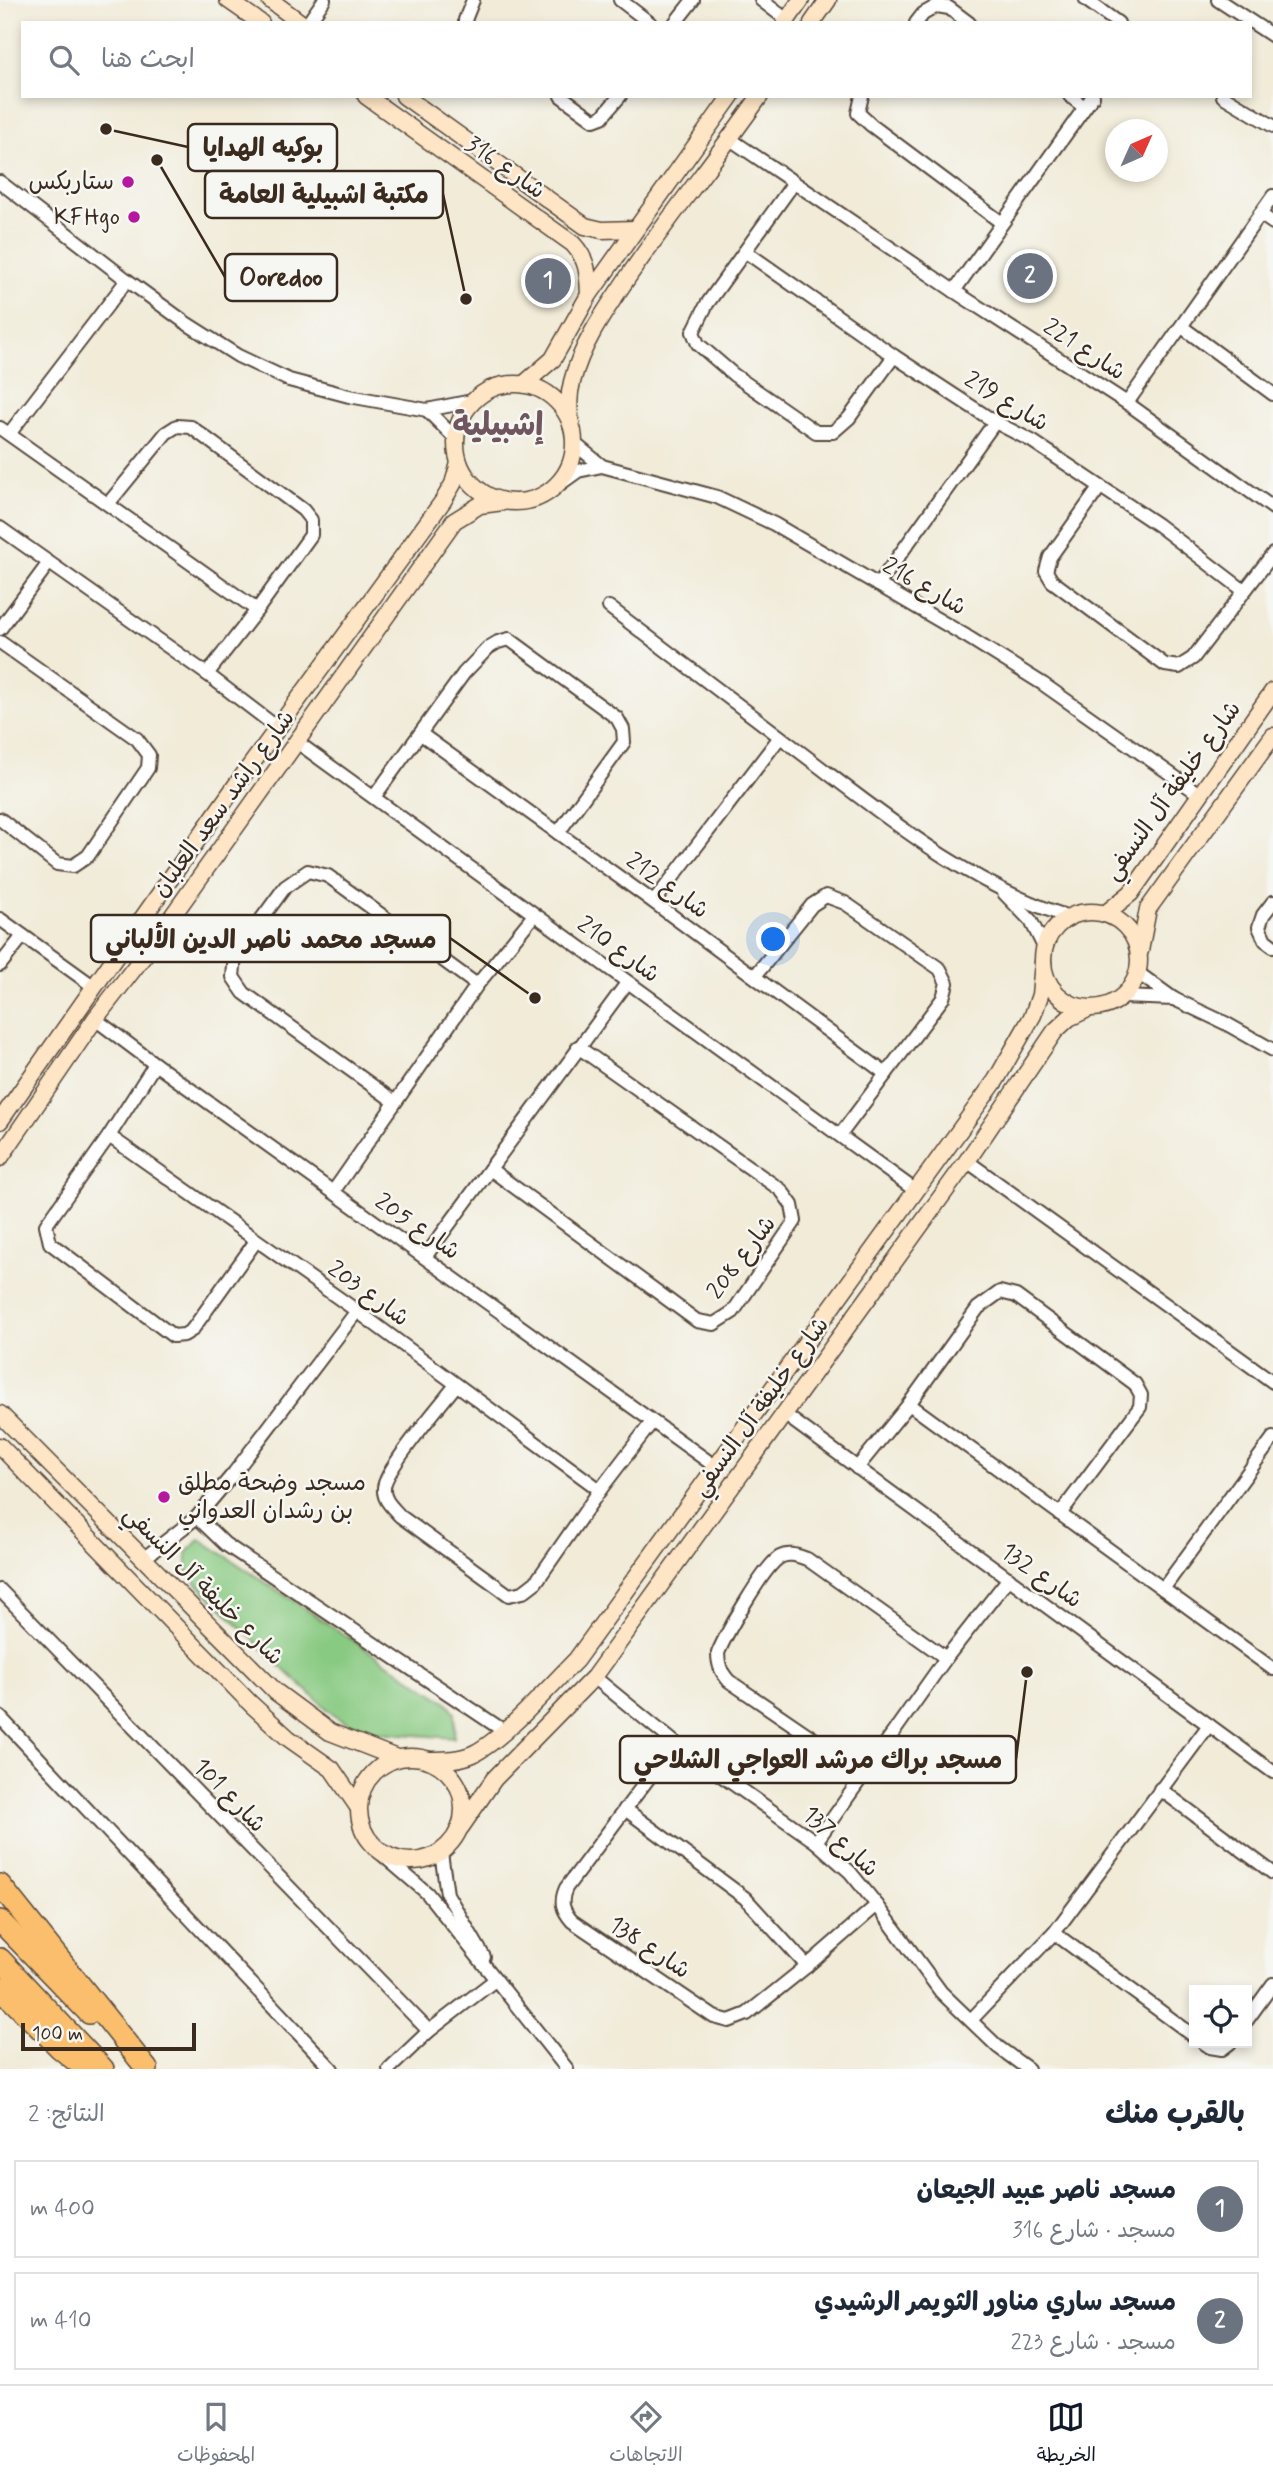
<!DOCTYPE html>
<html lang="ar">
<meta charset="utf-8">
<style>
:root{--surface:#fff;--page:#f6f6f7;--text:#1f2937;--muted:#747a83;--line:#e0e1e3;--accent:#111827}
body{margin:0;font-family:Mynerve,"Playpen Sans Arabic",sans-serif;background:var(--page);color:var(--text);direction:rtl}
.controls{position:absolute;right:21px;bottom:21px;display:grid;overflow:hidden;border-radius:0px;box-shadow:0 4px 10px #0003}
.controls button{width:63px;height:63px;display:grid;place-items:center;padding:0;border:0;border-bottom:2px solid var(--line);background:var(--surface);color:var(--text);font:35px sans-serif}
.compass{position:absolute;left:1105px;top:119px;width:63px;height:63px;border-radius:50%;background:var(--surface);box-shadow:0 4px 10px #0003;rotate:45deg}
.scale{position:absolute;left:21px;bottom:18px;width:175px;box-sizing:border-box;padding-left:7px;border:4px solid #3b2a1e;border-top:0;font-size:19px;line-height:24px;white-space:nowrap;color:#3b2a1e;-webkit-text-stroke:5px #f6f6f2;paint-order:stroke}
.you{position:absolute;left:774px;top:940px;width:24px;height:24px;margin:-18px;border:5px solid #fff;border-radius:50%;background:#1a73e8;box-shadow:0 0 0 10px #1a73e833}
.badge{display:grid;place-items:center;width:46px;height:46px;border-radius:50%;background:var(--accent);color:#fff;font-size:23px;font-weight:700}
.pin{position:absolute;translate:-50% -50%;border:4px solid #fff;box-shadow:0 2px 7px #0006}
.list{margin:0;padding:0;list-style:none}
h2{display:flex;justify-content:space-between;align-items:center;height:91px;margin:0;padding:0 28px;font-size:30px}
h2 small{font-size:23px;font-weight:400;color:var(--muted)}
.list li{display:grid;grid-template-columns:46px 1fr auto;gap:21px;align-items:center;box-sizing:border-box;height:98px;margin:0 14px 14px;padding:0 14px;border:2px solid var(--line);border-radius:0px}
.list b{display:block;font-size:26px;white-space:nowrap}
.list p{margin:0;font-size:23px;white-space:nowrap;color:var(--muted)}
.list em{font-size:23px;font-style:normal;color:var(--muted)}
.icon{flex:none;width:38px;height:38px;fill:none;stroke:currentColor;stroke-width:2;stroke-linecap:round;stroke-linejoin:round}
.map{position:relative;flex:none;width:1273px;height:2069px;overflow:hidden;direction:ltr}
.search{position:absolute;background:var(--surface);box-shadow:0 4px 10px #0003;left:21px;right:21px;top:21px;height:77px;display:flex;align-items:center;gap:18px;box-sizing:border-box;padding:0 24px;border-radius:0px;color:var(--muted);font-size:26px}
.sheet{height:315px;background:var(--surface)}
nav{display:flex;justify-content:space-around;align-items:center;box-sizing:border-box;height:98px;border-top:2px solid var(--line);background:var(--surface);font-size:19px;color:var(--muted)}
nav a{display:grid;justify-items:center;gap:4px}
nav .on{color:var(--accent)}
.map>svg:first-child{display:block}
.green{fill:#89ca82;stroke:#627a50;stroke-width:2}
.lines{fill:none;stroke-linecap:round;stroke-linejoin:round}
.street-casing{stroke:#56473a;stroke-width:16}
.secondary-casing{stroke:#56473a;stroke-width:19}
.highway-casing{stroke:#56473a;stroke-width:24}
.street{stroke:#fff;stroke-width:12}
.secondary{stroke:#fde5c5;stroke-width:16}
.highway{stroke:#fabe6d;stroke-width:21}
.poi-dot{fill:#b5179e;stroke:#f6f6f2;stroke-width:2.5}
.labels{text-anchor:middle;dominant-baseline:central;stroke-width:5;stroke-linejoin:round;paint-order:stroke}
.street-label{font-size:24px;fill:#3b2a1e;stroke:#f6f6f2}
.poi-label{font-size:24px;fill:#3b2a1e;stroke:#f6f6f2;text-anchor:end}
.district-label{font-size:32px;font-weight:bold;fill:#70575f;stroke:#f6f6f2}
.leader{fill:none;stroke:#3b2a1e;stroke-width:2.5}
.callout-dot{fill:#3b2a1e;stroke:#f6f6f2;stroke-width:2.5}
.callout{fill:#f6f6f2;stroke:#3b2a1e;stroke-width:2.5}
.callout-label{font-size:26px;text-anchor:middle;font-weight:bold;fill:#3b2a1e}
</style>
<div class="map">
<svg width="1273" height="2069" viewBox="0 0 1273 2069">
<rect width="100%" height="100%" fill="#f6f6f2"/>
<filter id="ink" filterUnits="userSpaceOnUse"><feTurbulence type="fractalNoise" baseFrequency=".0143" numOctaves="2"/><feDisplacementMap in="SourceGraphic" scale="14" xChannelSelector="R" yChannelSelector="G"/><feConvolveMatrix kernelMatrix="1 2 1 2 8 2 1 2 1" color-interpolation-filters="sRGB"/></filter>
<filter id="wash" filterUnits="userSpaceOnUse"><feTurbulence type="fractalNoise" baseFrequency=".00686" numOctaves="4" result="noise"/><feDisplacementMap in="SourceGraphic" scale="28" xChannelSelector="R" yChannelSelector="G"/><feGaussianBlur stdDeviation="1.57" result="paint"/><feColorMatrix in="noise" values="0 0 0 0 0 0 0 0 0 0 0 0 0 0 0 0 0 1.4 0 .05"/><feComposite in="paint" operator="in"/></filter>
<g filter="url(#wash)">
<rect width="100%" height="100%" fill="#f1ebd8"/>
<polygon class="green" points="200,1539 449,1704 455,1713 454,1738 363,1731 336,1717 279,1665 187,1574 187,1552"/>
</g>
<g filter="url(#ink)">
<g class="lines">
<defs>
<g id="street">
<polyline points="620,0 650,23"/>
<polyline points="761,0 787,20"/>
<polyline points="1086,0 1118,23"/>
<polyline points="1218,0 1273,36"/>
<polyline points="308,23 324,0"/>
<polyline points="466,23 465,20 473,0"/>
<polyline points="675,23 693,0"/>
<polyline points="916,23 923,14 937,6 949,8 969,23"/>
<polyline points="561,96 594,120 602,117 620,96"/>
<polyline points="862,96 858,113 871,125 1002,223"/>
<polyline points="1070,96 1084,107"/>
<polyline points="1223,96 1273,126"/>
<polyline points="730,139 954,291 1127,403 1273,508"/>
<polyline points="0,182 127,280 186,323 238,356 289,380 349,396 427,410 472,401"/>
<polyline points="793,184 707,304 693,332 698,344 734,375 816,432 833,432 849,418 894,356"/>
<polyline points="1260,214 1273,223"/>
<polyline points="746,252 894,356 995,422 1032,441 1158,525 1243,590"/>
<polyline points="954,291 1093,96"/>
<polyline points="1182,327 1273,394"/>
<polyline points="1127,403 1273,196"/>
<polyline points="427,410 455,438"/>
<polyline points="0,428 257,610"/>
<polyline points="9,434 127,280"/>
<polyline points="575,444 602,466 717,497 774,524 966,636 1043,684 1199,794"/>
<polyline points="557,486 578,471 602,466"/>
<polyline points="1100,487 1050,557 1046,571 1052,581 1165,665 1179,667 1193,658 1273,554"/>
<polyline points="108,504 166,433 177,426 191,427 303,510 311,520 311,535 257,610 207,674"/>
<polyline points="0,528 207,674 279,729"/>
<polyline points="878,585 995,422"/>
<path d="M 609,607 C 677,659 745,710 812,761 C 892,822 972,886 1069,917"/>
<polyline points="0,629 48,564"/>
<polyline points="0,642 137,739 149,755 148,768 88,856 73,866 57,864 0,819"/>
<polyline points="421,734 644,895 886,1074"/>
<polyline points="297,742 916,1191"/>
<polyline points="374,797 464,673 488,648 498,642 509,639 617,718 623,729 624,742 558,833"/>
<polyline points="1004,893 1031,921 1044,947"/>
<polyline points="654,902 780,737"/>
<polyline points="1273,902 1263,915 1259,927 1265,940 1273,946"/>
<polyline points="0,919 93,986"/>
<polyline points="0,965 23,936"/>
<polyline points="1138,973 1174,999 1225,1023 1273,1050"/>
<polyline points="755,976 812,905 826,896 845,903 940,969 947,983 943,998 840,1135"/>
<polyline points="1123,997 1174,999"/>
<polyline points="95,1019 155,1064 716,1467"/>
<polyline points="155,1064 109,1136 46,1225 50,1243 173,1336 184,1335 192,1330 256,1241"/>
<polyline points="395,1102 244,993 233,977 235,955 285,887 308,871 328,876 477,985"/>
<polyline points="109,1136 357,1311 600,1490"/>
<polyline points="967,1161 1273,1382"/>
<polyline points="490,1169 697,1321 714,1324 733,1312 795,1221 792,1205 781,1190 578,1047"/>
<polyline points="333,1192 477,985 534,915"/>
<polyline points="425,1257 627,983"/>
<path d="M 456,1385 C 442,1403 384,1470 384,1488 C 383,1500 392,1507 400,1516 L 509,1595 L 523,1592 L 536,1582 L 600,1490 L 652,1422"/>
<polyline points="909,1404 1273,1669"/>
<polyline points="784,1414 1273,1772"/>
<polyline points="857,1468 909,1404 978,1308 1000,1292 1016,1296 1135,1384 1141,1395 1140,1407 1060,1514"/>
<polyline points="197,1517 225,1544 504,1731"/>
<polyline points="143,1559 197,1517 234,1473 357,1311"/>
<polyline points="1163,1589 1273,1438"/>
<polyline points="0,1590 429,2031"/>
<polyline points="594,1677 675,1743 816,1842 850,1872 877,1905 941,1992 998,2047 1028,2069"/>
<polyline points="0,1717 332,2069"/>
<path d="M 675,1743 L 566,1888 C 560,1901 562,1910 572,1921 L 714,2017 L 729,2021 L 747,2014 L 807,1966 L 877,1905"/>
<path d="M 864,1773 L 729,1681 C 721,1672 718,1665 718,1653 C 726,1634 764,1566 780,1557 C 789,1552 798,1556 807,1559 L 946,1658"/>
<polyline points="1160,1789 1273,1873"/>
<polyline points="625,1809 745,1898 807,1966"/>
<polyline points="816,1842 946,1658 1009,1578"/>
<polyline points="378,1851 427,1893 567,2069"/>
<polyline points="441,1853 447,1894 484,1957"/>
<polyline points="1054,1933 1194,2036"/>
<polyline points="971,2020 1054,1933 1209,1725"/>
<polyline points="1247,2020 1273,1984"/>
<polyline points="1204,2043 1210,2047 1222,2049 1230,2043"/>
<polyline points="389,2069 429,2031 495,1980"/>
</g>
<g id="secondary">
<polyline points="228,0 261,23"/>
<polyline points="270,0 301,23"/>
<polyline points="785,23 801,0"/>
<polyline points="812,23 828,0"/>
<path d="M 366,96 L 573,244 C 588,260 588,274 589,295"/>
<polyline points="404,96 585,226 602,230 635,229"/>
<circle cx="515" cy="443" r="59"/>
<polyline points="524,384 553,359 589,295 731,96"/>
<path d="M 571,424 C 569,409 568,397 572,382 C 582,342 608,307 630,274 C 672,213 718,156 760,96"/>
<circle cx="1091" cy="960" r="48"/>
<polyline points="1105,914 1131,893 1273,691"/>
<polyline points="1140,951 1148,909 1273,736"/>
<polyline points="0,1121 234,788 443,501 453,484 459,463"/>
<polyline points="0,1158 95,1019 146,953 454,521 480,505 503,502"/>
<polyline points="0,1414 276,1692 330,1732 397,1758"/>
<polyline points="0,1446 251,1704 288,1738 332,1769 358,1807"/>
<circle cx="411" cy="1809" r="52"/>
<path d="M 430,1760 C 444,1760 460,1760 473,1754 C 504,1739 550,1686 576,1660 L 996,1080 L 1033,1015 L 1040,995 L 1043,962"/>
<polyline points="461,1827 494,1779 594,1677 967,1161 1055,1031 1069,1018 1088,1009"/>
</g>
<g id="highway">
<polyline points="0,1885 147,2069"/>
<polyline points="0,1921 89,2013"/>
<polyline points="0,1959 103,2069"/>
<polyline points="0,1988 60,2048 86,2069"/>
</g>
</defs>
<use href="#street" class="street-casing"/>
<use href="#secondary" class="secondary-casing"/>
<use href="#highway" class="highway-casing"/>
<use href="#street" class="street"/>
<use href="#secondary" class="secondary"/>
<use href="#highway" class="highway"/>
</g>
</g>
<g class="poi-dot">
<circle cx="128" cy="182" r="7"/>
<circle cx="134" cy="217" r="7"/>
<circle cx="164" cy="1497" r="7"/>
</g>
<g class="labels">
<g class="street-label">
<text transform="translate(505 168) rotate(35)">شارع 316</text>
<text transform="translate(1084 350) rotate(33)">شارع 221</text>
<text transform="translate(1006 402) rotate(31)">شارع 219</text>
<text transform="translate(924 587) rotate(30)">شارع 216</text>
<text transform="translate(1173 791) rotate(-54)">شارع خليفة آل النسفي</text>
<text transform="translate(224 804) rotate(-54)">شارع راشد سعد العلبان</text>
<text transform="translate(667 886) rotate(36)">شارع 212</text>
<text transform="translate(618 950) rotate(36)">شارع 210</text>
<text transform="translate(417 1227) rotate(35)">شارع 205</text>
<text transform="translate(742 1258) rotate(-53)">شارع 208</text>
<text transform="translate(368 1294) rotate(36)">شارع 203</text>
<text transform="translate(761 1407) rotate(-54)">شارع خليفة آل النسفي</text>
<text transform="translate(1041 1576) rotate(36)">شارع 132</text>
<text transform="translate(203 1586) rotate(45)">شارع خليفة آل النسفي</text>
<text transform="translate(229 1796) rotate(46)">شارع 101</text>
<text transform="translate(840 1842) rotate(42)">شارع 137</text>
<text transform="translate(649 1948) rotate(34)">شارع 138</text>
</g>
<g class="poi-label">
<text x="114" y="182">ستاربكس</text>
<text x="120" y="217">KFHgo</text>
<text x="178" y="1483" text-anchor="start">مسجد وضحة مطلق<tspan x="178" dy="28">بن رشدان العدواني</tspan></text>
</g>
<g class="district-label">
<text x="498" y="426">إشبيلية</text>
</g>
</g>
<path class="leader" d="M106 129L188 147M466 299L443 194M157 160L225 277M535 998L450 938M1027 1672L1016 1759"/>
<g class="callout-dot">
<circle cx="106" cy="129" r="7"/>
<circle cx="466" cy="299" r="7"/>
<circle cx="157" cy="160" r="7"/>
<circle cx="535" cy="998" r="7"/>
<circle cx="1027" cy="1672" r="7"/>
</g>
<g class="callout">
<rect x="188" y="124" width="149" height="47" rx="7"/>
<rect x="205" y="171" width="238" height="47" rx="7"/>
<rect x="225" y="254" width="112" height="47" rx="7"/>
<rect x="91" y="915" width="359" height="47" rx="7"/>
<rect x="620" y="1736" width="396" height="47" rx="7"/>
</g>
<g class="callout-label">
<text x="263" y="156">بوكيه الهدايا</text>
<text x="324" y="203">مكتبة اشبيلية العامة</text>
<text x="281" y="286">Ooredoo</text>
<text x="271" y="948">مسجد محمد ناصر الدين الألباني</text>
<text x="818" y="1768">مسجد براك مرشد العواجي الشلاحي</text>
</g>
</svg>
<div class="controls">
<button><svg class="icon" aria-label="locate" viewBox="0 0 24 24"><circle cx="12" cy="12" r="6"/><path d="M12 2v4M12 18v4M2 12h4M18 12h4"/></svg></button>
</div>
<svg class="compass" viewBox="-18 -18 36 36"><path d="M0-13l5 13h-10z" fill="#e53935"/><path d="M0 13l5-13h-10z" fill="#747a83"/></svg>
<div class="scale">100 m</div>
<div class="you"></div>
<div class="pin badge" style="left:548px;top:281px;background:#6b7280">1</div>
<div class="pin badge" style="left:1030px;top:276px;background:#6b7280">2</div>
<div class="search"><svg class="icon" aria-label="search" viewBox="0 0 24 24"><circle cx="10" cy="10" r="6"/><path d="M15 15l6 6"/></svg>ابحث هنا</div>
</div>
<section class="sheet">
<h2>بالقرب منك<small>النتائج: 2</small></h2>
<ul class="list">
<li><span class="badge" style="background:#6b7280">1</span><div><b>مسجد ناصر عبيد الجيعان</b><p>مسجد · شارع 316</p></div><em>400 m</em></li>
<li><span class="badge" style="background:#6b7280">2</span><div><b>مسجد ساري مناور الثويمر الرشيدي</b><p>مسجد · شارع 223</p></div><em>410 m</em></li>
</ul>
</section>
<nav>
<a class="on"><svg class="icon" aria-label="map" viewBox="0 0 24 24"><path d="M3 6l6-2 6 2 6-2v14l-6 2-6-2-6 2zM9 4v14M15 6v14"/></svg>الخريطة</a>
<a><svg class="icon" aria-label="directions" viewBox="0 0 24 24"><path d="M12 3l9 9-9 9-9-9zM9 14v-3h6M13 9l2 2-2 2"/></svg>الاتجاهات</a>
<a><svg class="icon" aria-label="saved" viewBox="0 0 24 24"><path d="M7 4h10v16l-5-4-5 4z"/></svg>المحفوظات</a>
</nav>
